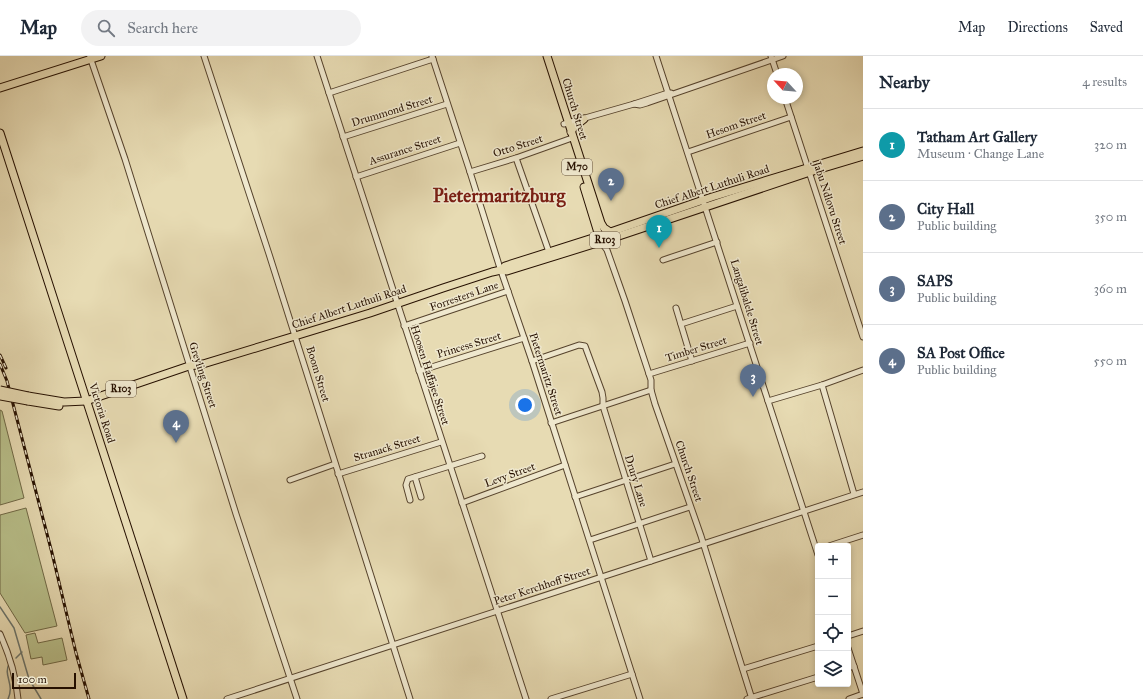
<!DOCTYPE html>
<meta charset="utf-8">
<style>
:root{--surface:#fff;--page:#f2f2f3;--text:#1f2937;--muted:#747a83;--line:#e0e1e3;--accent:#8f2418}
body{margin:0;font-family:"IM FELL Great Primer",serif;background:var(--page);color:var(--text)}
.controls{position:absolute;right:12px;bottom:12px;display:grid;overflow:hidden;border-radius:4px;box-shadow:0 2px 6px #0003}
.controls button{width:36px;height:36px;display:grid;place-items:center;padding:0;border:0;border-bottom:1px solid var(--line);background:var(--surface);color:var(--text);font:20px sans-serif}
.compass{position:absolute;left:767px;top:12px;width:36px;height:36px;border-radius:50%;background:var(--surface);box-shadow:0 2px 6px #0003;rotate:296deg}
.scale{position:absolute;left:12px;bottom:10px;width:64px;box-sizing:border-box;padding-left:4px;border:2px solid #261000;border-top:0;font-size:11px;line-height:14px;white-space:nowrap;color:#261000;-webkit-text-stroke:3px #efe8ce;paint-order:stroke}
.you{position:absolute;left:525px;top:349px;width:14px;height:14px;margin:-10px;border:3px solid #fff;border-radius:50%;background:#1a73e8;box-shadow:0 0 0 6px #1a73e833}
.badge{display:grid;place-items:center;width:26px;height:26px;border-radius:50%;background:var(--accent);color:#fff;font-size:13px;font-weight:700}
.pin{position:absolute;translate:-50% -33px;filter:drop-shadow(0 1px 2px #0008)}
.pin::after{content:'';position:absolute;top:21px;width:14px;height:12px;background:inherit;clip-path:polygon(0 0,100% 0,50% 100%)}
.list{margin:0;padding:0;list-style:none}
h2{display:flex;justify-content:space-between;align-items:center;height:52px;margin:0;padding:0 16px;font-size:17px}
h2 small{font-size:13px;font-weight:400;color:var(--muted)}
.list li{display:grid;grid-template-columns:26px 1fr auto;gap:12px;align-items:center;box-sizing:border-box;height:72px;padding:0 16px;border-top:1px solid var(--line)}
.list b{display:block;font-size:15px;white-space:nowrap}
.list p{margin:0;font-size:13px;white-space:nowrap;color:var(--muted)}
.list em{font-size:13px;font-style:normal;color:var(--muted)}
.icon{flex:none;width:22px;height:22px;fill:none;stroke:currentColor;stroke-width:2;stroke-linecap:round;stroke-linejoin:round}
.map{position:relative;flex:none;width:863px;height:643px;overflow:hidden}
header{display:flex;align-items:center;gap:24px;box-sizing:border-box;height:56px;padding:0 20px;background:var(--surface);border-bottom:1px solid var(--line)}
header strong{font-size:19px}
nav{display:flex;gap:22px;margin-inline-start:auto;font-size:14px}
.search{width:280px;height:36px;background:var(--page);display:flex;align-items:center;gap:10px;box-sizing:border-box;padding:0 14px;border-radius:22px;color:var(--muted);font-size:15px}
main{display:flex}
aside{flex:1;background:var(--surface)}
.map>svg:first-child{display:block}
.green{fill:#b8bf8a;stroke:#6f6845}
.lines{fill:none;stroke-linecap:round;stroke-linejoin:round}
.stream{stroke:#6b756d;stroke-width:1.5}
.minor-casing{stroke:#56432d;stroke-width:7}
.major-casing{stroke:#261000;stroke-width:9}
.minor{stroke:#efe8ce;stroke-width:5}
.major{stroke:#e7dbb3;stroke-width:7}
.rail-casing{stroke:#261000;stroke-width:3}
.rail{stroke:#efe8ce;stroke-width:1.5;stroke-dasharray:4.5;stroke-linecap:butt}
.major-bridge-casing{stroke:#261000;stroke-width:9;stroke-linecap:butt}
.major-bridge{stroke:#e7dbb3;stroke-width:7}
.labels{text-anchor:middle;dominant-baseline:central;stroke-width:3;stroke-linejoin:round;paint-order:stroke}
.shield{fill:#efe8ce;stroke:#62513e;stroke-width:1}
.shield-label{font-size:10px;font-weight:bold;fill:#261000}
.street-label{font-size:11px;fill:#261000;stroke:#efe8ce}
.town-label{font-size:19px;font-weight:bold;fill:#7a1f14;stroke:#efe8ce}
</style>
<header>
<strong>Map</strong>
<div class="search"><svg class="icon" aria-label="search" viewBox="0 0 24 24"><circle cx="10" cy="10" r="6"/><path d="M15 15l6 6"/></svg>Search here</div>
<nav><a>Map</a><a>Directions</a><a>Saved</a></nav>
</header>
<main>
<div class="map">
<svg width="863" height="643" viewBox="0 0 863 643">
<rect width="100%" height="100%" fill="#e7dbb3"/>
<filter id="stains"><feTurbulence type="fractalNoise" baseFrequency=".005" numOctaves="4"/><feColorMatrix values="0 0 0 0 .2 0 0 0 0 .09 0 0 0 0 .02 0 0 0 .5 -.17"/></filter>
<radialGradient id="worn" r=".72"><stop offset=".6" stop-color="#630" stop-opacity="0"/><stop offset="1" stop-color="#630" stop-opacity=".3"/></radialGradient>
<g class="green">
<polygon points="0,354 2,355 24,442 0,449"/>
<polygon points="26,452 57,570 25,577 0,537 0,459"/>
<polygon points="35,577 38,587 62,582 67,604 43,609 42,601 31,603 26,579"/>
</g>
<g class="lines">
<g class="stream">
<polyline points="0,551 14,572 29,623 41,643"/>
<polyline points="16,602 22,596"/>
<path d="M 8,643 C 15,628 3,620 9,608"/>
</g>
<defs>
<g id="minor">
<polyline points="204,0 269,198 410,643"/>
<polyline points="317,0 526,643"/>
<polyline points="432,0 470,116 499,209 532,305 640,643"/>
<polyline points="656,0 818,499"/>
<polyline points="771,0 777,18"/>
<polyline points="90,1 125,103 236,458 297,643"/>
<polyline points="329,37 433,3"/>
<polyline points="785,42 863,281"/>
<polyline points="634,48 640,49 647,47 783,0"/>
<polyline points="564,68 634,48 668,37 671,37"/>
<polyline points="343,81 447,48"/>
<polyline points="688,96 791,61"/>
<polyline points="516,102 549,196"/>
<polyline points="470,116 516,102 572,82"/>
<polyline points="356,121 460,87"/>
<polyline points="601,186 607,194 625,245 651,324 651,334 655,348 701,480 752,643"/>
<polyline points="663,204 717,186"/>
<polyline points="676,252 692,305"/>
<polyline points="681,268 737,250"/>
<polyline points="404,270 508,235"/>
<polyline points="532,305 579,289 585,290 602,336 603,342 603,350 651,505"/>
<polyline points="419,315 524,282"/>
<polyline points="649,318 750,287"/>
<polyline points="822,329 854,438"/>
<polyline points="768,345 822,329 863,314"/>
<polyline points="551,367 651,334"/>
<polyline points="338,418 441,386"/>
<polyline points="415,421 421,441"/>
<polyline points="290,424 335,408"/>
<polyline points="575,441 675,408"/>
<polyline points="410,444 406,429 408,423 482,400"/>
<polyline points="462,447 565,409"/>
<polyline points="590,484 690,451"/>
<polyline points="829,490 863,479"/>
<path d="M 0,578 C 9,598 16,620 18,643"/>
<polyline points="848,580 863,575"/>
<polyline points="848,592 863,638"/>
<polyline points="848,612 854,610"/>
<polyline points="743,613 818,590"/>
<polyline points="227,643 863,436"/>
<polyline points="551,643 632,618"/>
<polyline points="747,643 818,621"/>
<polyline points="849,643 863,638"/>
</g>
<g id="major">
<polyline points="547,0 601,167 604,172 610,176"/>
<polyline points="0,32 101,0"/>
<polyline points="571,76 574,71 584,63"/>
<polyline points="0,77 183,643"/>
<polyline points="584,131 599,180"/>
<polyline points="501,214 505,210 599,180 712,141 863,95"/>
<polyline points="28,340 64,346 86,345 189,310 203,308 295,280 370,257 443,232 492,216 501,214 507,215 613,182 810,116 863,100"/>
<polyline points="28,345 59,350"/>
</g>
</defs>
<use href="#minor" class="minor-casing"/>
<use href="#major" class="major-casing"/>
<use href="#minor" class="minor"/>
<use href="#major" class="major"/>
<defs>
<g id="rail">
<polyline points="0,299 6,312"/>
<polyline points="0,308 7,325 52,497 76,597 89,643"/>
</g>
</defs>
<use href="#rail" class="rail-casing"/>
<use href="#rail" class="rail"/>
<defs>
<g id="major-bridge">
<polyline points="0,334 28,340"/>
<polyline points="0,340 28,345"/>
</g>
</defs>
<use href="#major-bridge" class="major-bridge-casing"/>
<use href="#major-bridge" class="major-bridge"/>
</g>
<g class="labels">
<g class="shield">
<rect x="562" y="103" width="30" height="16" rx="3"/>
<rect x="590" y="176" width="30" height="16" rx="3"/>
<rect x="106" y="325" width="30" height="16" rx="3"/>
</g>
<g class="shield-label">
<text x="577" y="111">M70</text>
<text x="605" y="184">R103</text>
<text x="121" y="333">R103</text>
</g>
<g class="street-label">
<text transform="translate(575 53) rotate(73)">Church Street</text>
<text transform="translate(392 55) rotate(-17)">Drummond Street</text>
<text transform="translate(736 69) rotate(-19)">Hesom Street</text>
<text transform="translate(518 90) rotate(-18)">Otto Street</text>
<text transform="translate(405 94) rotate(-18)">Assurance Street</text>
<text transform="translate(712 131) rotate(-18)">Chief Albert Luthuli Road</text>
<text transform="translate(830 147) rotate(72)">Jabu Ndlovu Street</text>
<text transform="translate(464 240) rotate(-19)">Forresters Lane</text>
<text transform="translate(747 246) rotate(73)">Langalibalele Street</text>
<text transform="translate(349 251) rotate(-18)">Chief Albert Luthuli Road</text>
<text transform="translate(469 289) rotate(-17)">Princess Street</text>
<text transform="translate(696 293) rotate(-17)">Timber Street</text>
<text transform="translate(318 318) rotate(73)">Boom Street</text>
<text transform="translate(546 318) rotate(72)">Pietermaritz Street</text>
<text transform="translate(203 319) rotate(72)">Greyling Street</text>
<text transform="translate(430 319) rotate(72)">Hoosen Haffajee Street</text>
<text transform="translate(102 357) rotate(72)">Victoria Road</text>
<text transform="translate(387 392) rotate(-17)">Stranack Street</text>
<text transform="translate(689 415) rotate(71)">Church Street</text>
<text transform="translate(510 419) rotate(-20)">Levy Street</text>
<text transform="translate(636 425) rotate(73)">Drury Lane</text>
<text transform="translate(542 530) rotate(-18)">Peter Kerchhoff Street</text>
</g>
<g class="town-label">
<text x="499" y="139">Pietermaritzburg</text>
</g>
</g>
<rect width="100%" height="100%" filter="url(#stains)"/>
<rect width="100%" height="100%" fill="url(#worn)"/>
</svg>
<div class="controls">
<button>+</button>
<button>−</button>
<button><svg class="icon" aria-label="locate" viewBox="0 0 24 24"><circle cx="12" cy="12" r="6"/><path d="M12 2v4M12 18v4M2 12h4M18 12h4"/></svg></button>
<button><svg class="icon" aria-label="layers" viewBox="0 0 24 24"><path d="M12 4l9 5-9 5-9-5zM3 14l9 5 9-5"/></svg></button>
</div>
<svg class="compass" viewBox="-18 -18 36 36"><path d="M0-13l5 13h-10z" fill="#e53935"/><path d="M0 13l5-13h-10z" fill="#747a83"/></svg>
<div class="scale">100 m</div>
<div class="you"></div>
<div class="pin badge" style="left:659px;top:192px;background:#0f9aa8">1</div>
<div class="pin badge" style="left:611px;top:145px;background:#5c6f8a">2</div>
<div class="pin badge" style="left:753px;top:341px;background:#5c6f8a">3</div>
<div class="pin badge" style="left:176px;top:387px;background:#5c6f8a">4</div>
</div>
<aside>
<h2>Nearby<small>4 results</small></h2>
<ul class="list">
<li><span class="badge" style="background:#0f9aa8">1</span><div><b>Tatham Art Gallery</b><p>Museum · Change Lane</p></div><em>320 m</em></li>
<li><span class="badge" style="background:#5c6f8a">2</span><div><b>City Hall</b><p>Public building</p></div><em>350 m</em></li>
<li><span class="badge" style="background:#5c6f8a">3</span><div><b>SAPS</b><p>Public building</p></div><em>360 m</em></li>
<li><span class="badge" style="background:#5c6f8a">4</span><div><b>SA Post Office</b><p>Public building</p></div><em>550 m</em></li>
</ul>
</aside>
</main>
